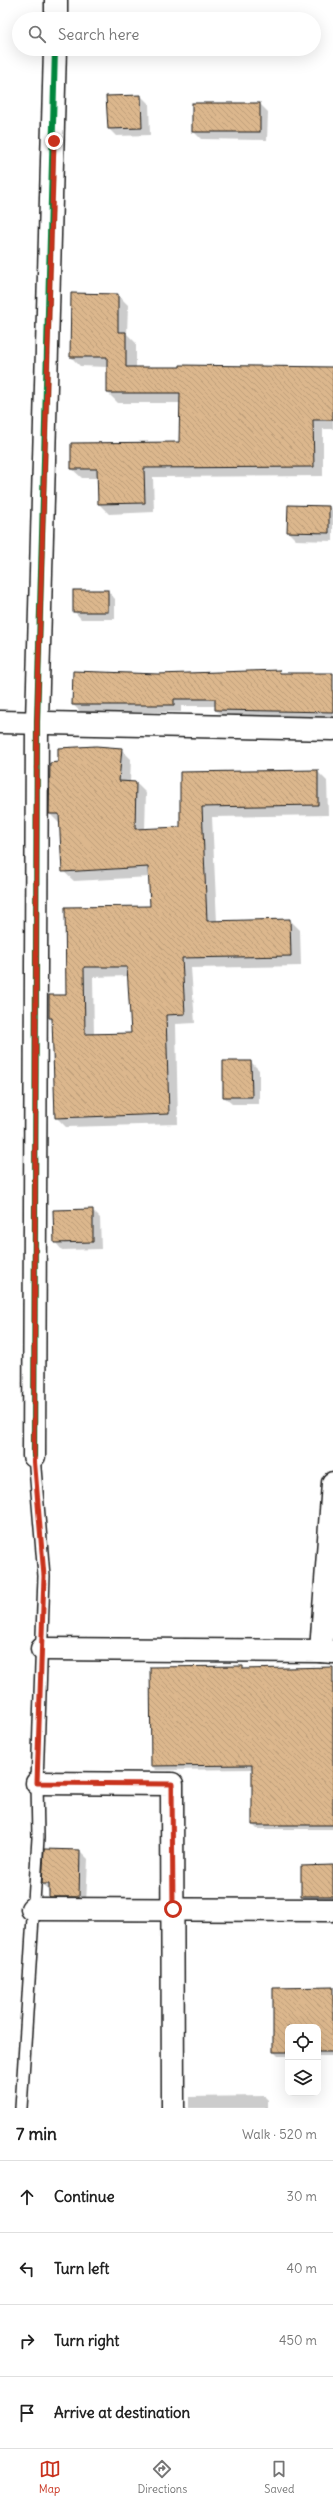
<!DOCTYPE html>
<meta charset="utf-8">
<style>
:root{--surface:#fff;--page:#f6f6f6;--text:#222;--muted:#767676;--line:#e0e0e0;--accent:#c8321e}
body{margin:0;font-family:Delius,sans-serif;background:var(--page);color:var(--text)}
.controls{position:absolute;right:12px;bottom:12px;display:grid;overflow:hidden;border-radius:8px;box-shadow:0 4px 16px #0002}
.controls button{width:36px;height:36px;display:grid;place-items:center;padding:0;border:0;border-bottom:1px solid var(--line);background:var(--surface);color:var(--text);font:20px sans-serif}
.stop{position:absolute;width:12px;height:12px;margin:-9px;border:3px solid #c8321e;border-radius:50%;background:#fff}
.stop.end{background:#c8321e;border-color:#fff;box-shadow:0 1px 4px #0008}
.list{margin:0;padding:0;list-style:none}
h2{display:flex;justify-content:space-between;align-items:center;height:52px;margin:0;padding:0 16px;font-size:17px}
h2 small{font-size:13px;font-weight:400;color:var(--muted)}
.list li{display:grid;grid-template-columns:26px 1fr auto;gap:12px;align-items:center;box-sizing:border-box;height:72px;padding:0 16px;border-top:1px solid var(--line)}
.list b{display:block;font-size:15px;white-space:nowrap}
.list em{font-size:13px;font-style:normal;color:var(--muted)}
.icon{flex:none;width:22px;height:22px;fill:none;stroke:currentColor;stroke-width:2;stroke-linecap:round;stroke-linejoin:round}
.map{position:relative;flex:none;width:333px;height:2108px;overflow:hidden}
.search{position:absolute;background:var(--surface);box-shadow:0 4px 16px #0002;left:12px;right:12px;top:12px;height:44px;display:flex;align-items:center;gap:10px;box-sizing:border-box;padding:0 14px;border-radius:22px;color:var(--muted);font-size:15px}
.sheet{height:340px;background:var(--surface)}
nav{display:flex;justify-content:space-around;align-items:center;box-sizing:border-box;height:56px;border-top:1px solid var(--line);background:var(--surface);font-size:11px;color:var(--muted)}
nav a{display:grid;justify-items:center;gap:2px}
nav .on{color:var(--accent)}
.map>svg:first-child{display:block}
.shadow{fill:#0003;fill-rule:evenodd}
.building{fill:url(#building-back-hatch);stroke:#1c1c1c;fill-rule:evenodd}
.lines{fill:none;stroke-linecap:round;stroke-linejoin:round}
.service-casing{stroke:#1c1c1c;stroke-width:14}
.minor-casing{stroke:#1c1c1c;stroke-width:25}
.service{stroke:#fff;stroke-width:11}
.minor{stroke:#fff;stroke-width:22}
.cycleway-casing{stroke:#fff;stroke-width:8}
.cycleway{stroke:#00873e;stroke-width:6}
.route{stroke:#c8321e;stroke-width:5}
</style>
<div class="map">
<svg width="333" height="2108" viewBox="0 0 333 2108">
<defs>
<pattern id="building-back-hatch" width="6" height="6" patternUnits="userSpaceOnUse"><rect width="6" height="6" fill="#dcb78d"/><path d="M-1 5l2 2M0 0l6 6M5-1l2 2" fill="none" stroke="#bc9d79"/></pattern>
</defs>
<rect width="100%" height="100%" fill="#fff"/>
<filter id="ink" filterUnits="userSpaceOnUse"><feTurbulence type="fractalNoise" baseFrequency=".025" numOctaves="2"/><feDisplacementMap in="SourceGraphic" scale="8" xChannelSelector="R" yChannelSelector="G"/><feConvolveMatrix kernelMatrix="1 2 1 2 8 2 1 2 1" color-interpolation-filters="sRGB"/></filter>
<g filter="url(#ink)">
<g class="shadow">
<polygon points="141,96 149,104 150,135 116,136 109,129"/>
<polygon points="260,104 268,112 267,140 201,139 193,131"/>
<polygon points="72,294 118,295 128,305 127,334 136,343 136,368 333,368 333,429 323,429 323,476 153,477 154,512 109,514 99,504 99,478 82,478 72,469 180,443 180,403 118,403 108,393 108,367 80,366 71,357"/>
<polygon points="329,507 333,511 333,541 296,540 288,532"/>
<polygon points="108,591 115,599 115,619 81,619 74,611"/>
<polygon points="279,671 282,674 333,675 333,720 224,718 216,710 216,706 181,706 181,712 81,712 73,705 158,675"/>
<path d="M 121,749 L 131,759 L 130,782 L 136,783 L 146,793 L 145,830 L 181,828 L 181,773 L 317,771 L 327,781 L 328,815 L 212,817 L 217,922 L 290,920 L 300,930 L 301,966 L 191,968 L 195,1023 L 176,1024 L 178,1124 L 66,1127 L 56,1117 L 53,1021 L 50,1018 L 67,996 L 66,908 L 151,907 L 150,877 L 74,881 L 63,871 L 60,824 L 50,814 ZM 129,976 L 132,1034 L 94,1035 L 93,977 Z"/>
<polygon points="251,1062 259,1070 259,1104 232,1104 224,1097"/>
<polygon points="92,1210 100,1218 101,1249 62,1250 55,1242"/>
<polygon points="151,1668 291,1669 333,1690 333,1829 257,1829 253,1825 253,1769 156,1770 152,1766"/>
<polygon points="80,1851 88,1859 86,1904 58,1904 43,1884"/>
<polygon points="333,1866 333,1903 310,1904 302,1896"/>
<polygon points="333,1988 333,2056 318,2056 318,2027 288,2027 288,2056 278,2056 274,2052 274,1989"/>
<polygon points="264,2096 268,2100 268,2108 189,2108 189,2097"/>
</g>
<g class="building">
<polygon points="141,95 142,128 108,129 106,96"/>
<rect x="192" y="103" width="68" height="29"/>
<polygon points="71,293 118,294 118,332 126,332 126,367 180,367 180,365 333,367 333,420 313,420 314,467 144,468 145,503 98,504 97,469 71,469 71,443 179,442 180,393 107,393 107,357 70,357"/>
<polygon points="288,505 329,506 329,533 287,532"/>
<rect x="73" y="590" width="35" height="22"/>
<polygon points="279,670 280,673 333,673 333,712 215,710 215,699 174,699 174,705 72,705 73,671 158,674"/>
<path d="M 96,746 L 122,748 L 119,781 L 136,782 L 135,829 L 180,827 L 180,772 L 318,770 L 318,805 L 202,807 L 207,921 L 290,919 L 291,956 L 182,958 L 185,1014 L 166,1015 L 169,1114 L 55,1118 L 52,1018 L 49,1018 L 49,995 L 66,995 L 65,907 L 150,906 L 148,867 L 62,872 L 59,814 L 49,814 L 50,763 L 58,762 L 58,748 ZM 84,967 L 127,967 L 131,1033 L 85,1034 Z"/>
<polygon points="223,1061 251,1061 252,1097 223,1097"/>
<polygon points="93,1209 93,1242 54,1243 53,1210"/>
<polygon points="243,1666 243,1669 333,1667 333,1825 252,1825 252,1765 151,1766 150,1667"/>
<polygon points="44,1849 80,1850 79,1897 49,1897 49,1884 42,1884"/>
<polygon points="333,1865 333,1896 301,1896 301,1866"/>
<polygon points="333,1987 333,2052 318,2052 318,2027 288,2027 288,2052 273,2052 273,1988"/>
</g>
<g class="lines">
<defs>
<polyline id="service" points="21,2108 38,1838 37,1783 44,1576 34,1456"/>
<g id="minor">
<polyline points="56,19 56,0"/>
<polyline points="0,722 333,729"/>
<polyline points="34,1456 37,722 55,49"/>
<polyline points="333,1483 321,1651 333,1652"/>
<polyline points="42,1649 321,1651"/>
<polyline points="37,1783 172,1784 173,2108"/>
<polyline points="32,1909 333,1910"/>
</g>
</defs>
<use href="#service" class="service-casing"/>
<use href="#minor" class="minor-casing"/>
<use href="#service" class="service"/>
<use href="#minor" class="minor"/>
<defs>
<polyline id="cycleway" points="34,1456 37,722 55,49"/>
</defs>
<use href="#cycleway" class="cycleway-casing"/>
<use href="#cycleway" class="cycleway"/>
</g>
</g>
<g class="lines" filter="url(#ink)">
<polyline class="route" points="54,141 37,722 34,1456 44,1576 37,1783 172,1784 173,1909"/>
</g>
</svg>
<div class="controls">
<button><svg class="icon" aria-label="locate" viewBox="0 0 24 24"><circle cx="12" cy="12" r="6"/><path d="M12 2v4M12 18v4M2 12h4M18 12h4"/></svg></button>
<button><svg class="icon" aria-label="layers" viewBox="0 0 24 24"><path d="M12 4l9 5-9 5-9-5zM3 14l9 5 9-5"/></svg></button>
</div>
<div class="stop" style="left:173px;top:1909px"></div>
<div class="stop end" style="left:54px;top:141px"></div>
<div class="search"><svg class="icon" aria-label="search" viewBox="0 0 24 24"><circle cx="10" cy="10" r="6"/><path d="M15 15l6 6"/></svg>Search here</div>
</div>
<section class="sheet">
<h2>7 min<small>Walk · 520 m</small></h2>
<ul class="list">
<li><svg class="icon" aria-label="ahead" viewBox="0 0 24 24"><path d="M12 20V5M6 11l6-6 6 6"/></svg><div><b>Continue</b></div><em>30 m</em></li>
<li><svg class="icon" aria-label="left" viewBox="0 0 24 24"><path d="M17 20v-9H6M10 6l-5 5 5 5"/></svg><div><b>Turn left</b></div><em>40 m</em></li>
<li><svg class="icon" aria-label="right" viewBox="0 0 24 24"><path d="M7 20v-9h11M14 6l5 5-5 5"/></svg><div><b>Turn right</b></div><em>450 m</em></li>
<li><svg class="icon" aria-label="arrive" viewBox="0 0 24 24"><path d="M6 21V4h12l-3 4 3 4H6"/></svg><div><b>Arrive at destination</b></div></li>
</ul>
</section>
<nav>
<a class="on"><svg class="icon" aria-label="map" viewBox="0 0 24 24"><path d="M3 6l6-2 6 2 6-2v14l-6 2-6-2-6 2zM9 4v14M15 6v14"/></svg>Map</a>
<a><svg class="icon" aria-label="directions" viewBox="0 0 24 24"><path d="M12 3l9 9-9 9-9-9zM9 14v-3h6M13 9l2 2-2 2"/></svg>Directions</a>
<a><svg class="icon" aria-label="saved" viewBox="0 0 24 24"><path d="M7 4h10v16l-5-4-5 4z"/></svg>Saved</a>
</nav>
